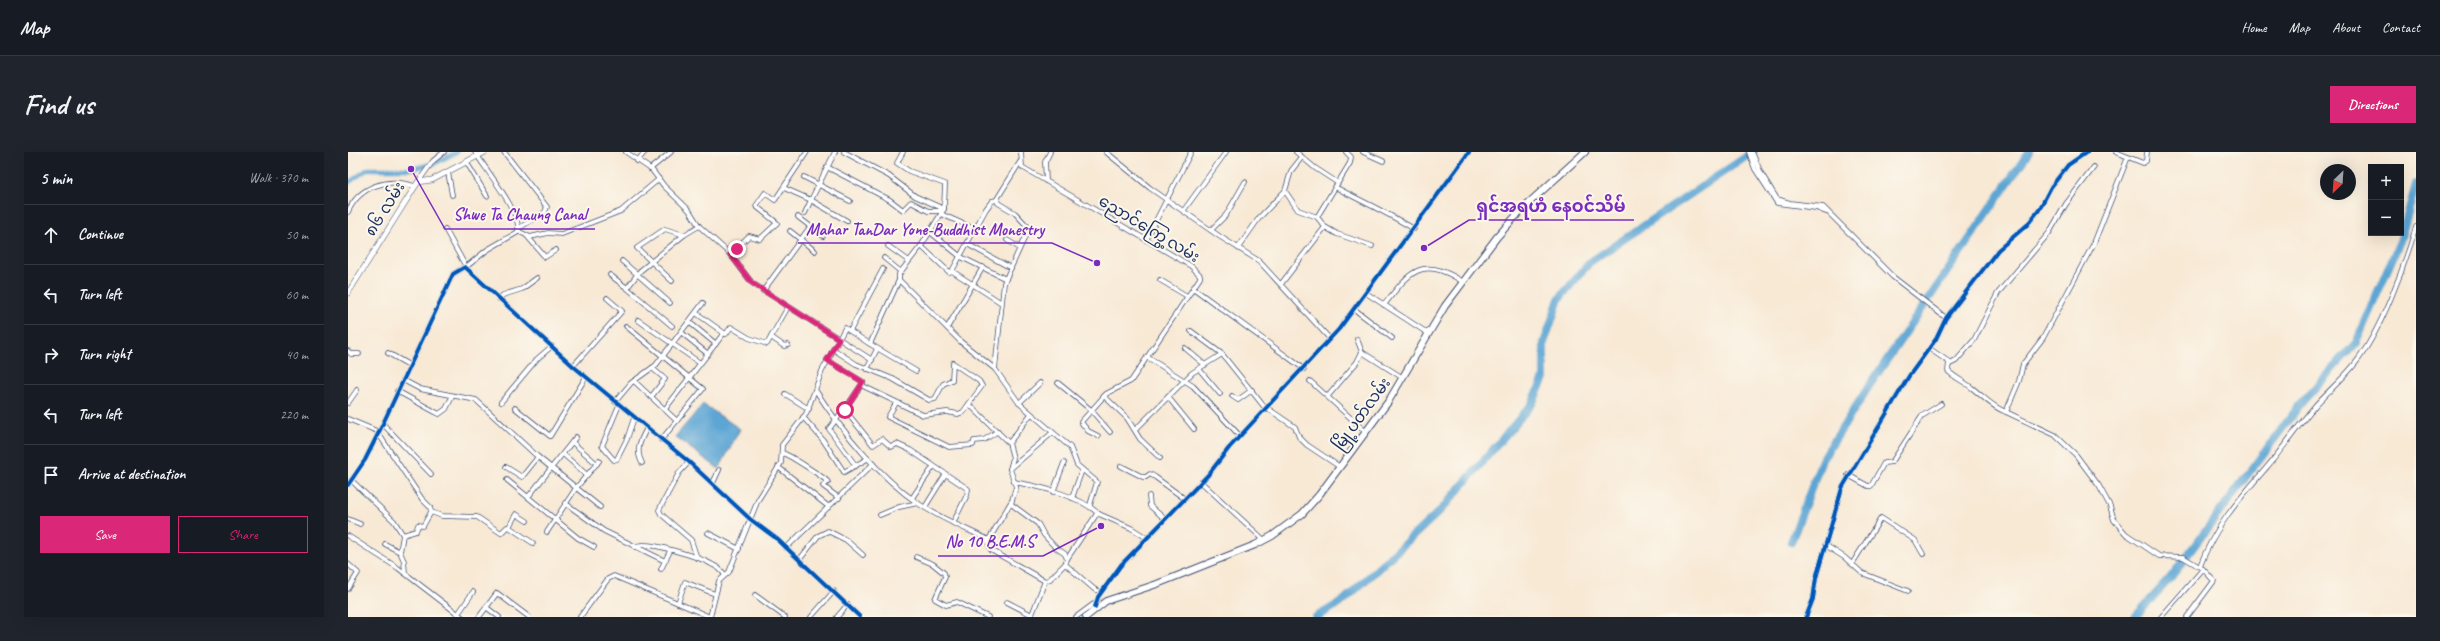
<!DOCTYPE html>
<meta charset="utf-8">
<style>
:root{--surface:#171b24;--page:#20242c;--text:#f1f3f6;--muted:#9ea1a6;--line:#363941;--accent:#db2777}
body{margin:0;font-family:Caveat,"Noto Sans Myanmar",sans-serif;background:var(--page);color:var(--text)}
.controls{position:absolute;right:12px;top:12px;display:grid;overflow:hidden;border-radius:0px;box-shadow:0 4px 16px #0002}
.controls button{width:36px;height:36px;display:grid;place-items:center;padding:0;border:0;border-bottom:1px solid var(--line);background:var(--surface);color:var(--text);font:20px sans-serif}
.compass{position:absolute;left:1972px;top:12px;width:36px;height:36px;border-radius:50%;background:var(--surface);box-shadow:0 4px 16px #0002;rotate:205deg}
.stop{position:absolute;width:12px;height:12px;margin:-9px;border:3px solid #db2777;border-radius:50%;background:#fff}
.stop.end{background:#db2777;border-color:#fff;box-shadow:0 1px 4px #0008}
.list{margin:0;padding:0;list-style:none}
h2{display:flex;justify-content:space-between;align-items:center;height:52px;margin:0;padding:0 16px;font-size:17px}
h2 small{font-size:13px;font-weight:400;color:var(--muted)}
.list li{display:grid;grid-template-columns:26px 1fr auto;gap:12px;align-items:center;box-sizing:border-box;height:60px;padding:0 16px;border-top:1px solid var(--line)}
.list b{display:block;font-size:15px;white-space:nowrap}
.list em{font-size:13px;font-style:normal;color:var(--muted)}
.actions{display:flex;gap:8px;padding:12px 16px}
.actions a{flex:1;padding:9px 0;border:1px solid var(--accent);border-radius:0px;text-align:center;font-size:14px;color:var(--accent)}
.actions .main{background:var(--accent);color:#fff}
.icon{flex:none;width:22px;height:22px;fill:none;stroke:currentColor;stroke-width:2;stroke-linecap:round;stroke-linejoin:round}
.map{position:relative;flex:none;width:2068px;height:465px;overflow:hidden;border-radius:0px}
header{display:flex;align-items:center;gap:24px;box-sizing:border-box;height:56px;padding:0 20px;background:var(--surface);border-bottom:1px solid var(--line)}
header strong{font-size:19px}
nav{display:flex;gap:22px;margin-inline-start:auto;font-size:14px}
.intro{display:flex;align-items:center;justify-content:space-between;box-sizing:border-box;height:96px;padding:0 24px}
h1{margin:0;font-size:28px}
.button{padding:10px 18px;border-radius:0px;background:var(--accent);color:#fff;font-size:14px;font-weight:700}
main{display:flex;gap:24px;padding:0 24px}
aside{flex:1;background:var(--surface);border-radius:0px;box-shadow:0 4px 16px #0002}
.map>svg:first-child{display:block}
.water{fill:#5da6d4;stroke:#3c6a99}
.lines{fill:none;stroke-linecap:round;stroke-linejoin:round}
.canal{stroke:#5da6d4;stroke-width:4.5}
.river{stroke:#5da6d4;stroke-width:8}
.minor-casing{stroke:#3c4b70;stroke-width:5.5}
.tertiary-casing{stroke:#3c4b70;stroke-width:6}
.secondary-casing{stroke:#3c4b70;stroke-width:8}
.minor{stroke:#fff;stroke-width:4}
.tertiary{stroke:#fff;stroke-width:5}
.secondary{stroke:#fff;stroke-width:6}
.cycleway-casing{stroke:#fbf7ec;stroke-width:6}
.cycleway{stroke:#0057b8;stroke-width:4}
.route{stroke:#db2777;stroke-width:5}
.labels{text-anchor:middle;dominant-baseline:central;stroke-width:4;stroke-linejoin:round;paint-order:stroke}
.street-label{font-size:16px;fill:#1b2f5e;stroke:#fbf7ec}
.leader{fill:none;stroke:#7b2cbf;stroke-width:1.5}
.callout-dot{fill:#7b2cbf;stroke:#fbf7ec;stroke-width:1.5}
.callout-label{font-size:17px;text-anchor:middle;font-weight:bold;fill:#7b2cbf;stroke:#fbf7ec;stroke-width:4;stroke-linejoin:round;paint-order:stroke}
</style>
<header>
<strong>Map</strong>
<nav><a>Home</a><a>Map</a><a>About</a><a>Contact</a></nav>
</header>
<div class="intro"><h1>Find us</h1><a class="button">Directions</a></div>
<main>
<aside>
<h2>5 min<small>Walk · 370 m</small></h2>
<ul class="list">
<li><svg class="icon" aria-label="ahead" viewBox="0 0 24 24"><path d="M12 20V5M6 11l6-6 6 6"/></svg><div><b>Continue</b></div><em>50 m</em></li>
<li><svg class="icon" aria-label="left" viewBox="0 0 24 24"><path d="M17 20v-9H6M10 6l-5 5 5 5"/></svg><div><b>Turn left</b></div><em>60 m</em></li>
<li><svg class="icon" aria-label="right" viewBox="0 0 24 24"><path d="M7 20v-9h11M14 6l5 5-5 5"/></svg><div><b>Turn right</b></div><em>40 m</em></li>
<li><svg class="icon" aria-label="left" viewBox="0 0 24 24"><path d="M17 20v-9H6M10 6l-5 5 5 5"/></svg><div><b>Turn left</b></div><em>220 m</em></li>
<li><svg class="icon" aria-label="arrive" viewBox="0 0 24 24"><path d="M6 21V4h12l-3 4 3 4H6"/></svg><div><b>Arrive at destination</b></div></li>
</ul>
<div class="actions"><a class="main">Save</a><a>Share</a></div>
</aside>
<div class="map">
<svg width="2068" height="465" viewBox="0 0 2068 465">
<rect width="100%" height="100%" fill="#fbf7ec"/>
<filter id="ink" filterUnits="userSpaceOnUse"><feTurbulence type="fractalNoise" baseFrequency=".025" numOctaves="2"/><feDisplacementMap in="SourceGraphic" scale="8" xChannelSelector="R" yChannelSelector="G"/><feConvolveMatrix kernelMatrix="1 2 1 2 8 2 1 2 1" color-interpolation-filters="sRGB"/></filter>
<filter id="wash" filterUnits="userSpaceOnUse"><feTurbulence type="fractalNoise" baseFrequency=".012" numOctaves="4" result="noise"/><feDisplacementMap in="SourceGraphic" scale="16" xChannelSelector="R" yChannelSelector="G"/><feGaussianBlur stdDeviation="0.9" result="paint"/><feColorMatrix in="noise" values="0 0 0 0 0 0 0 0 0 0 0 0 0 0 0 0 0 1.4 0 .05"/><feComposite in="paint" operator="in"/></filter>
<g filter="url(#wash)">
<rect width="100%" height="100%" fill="#f8e9d5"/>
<polygon class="water" points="355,252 392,277 371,317 327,285"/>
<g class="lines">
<polyline class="canal" points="0,31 20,17 63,17 88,11 109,0"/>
<g class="river">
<polyline points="1443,390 1474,308 1521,234 1681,0"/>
<polyline points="968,465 994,450 1094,357 1184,252 1196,226 1196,191 1211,147 1242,110 1405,0"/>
<polyline points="1787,465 1823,425 1954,250 2008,191 2052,89 2068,32"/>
</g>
</g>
</g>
<g filter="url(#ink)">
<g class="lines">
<defs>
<g id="minor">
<polyline points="156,0 199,55 197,60 171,76"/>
<polyline points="278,0 304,18 316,34 341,58 351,74 382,102 404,131 524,208"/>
<polyline points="487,0 463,48 499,69"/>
<polyline points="496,0 541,24 567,44 596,57 573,94 601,120 604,119"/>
<polyline points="555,0 549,11 561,19 597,32 596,57"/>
<polyline points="673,0 674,15 843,114 852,123 852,126 783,229 758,242 733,270 740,279 750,284"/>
<polyline points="758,0 802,36 871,84 911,109 982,187"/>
<polyline points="948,0 967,16 990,31"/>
<polyline points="1015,0 1035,9"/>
<polyline points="1401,0 1407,17 1429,51 1468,56 1478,60"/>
<polyline points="1404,0 1413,21 1429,47 1442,51 1475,55 1545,125 1598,166"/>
<polyline points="1768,0 1795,11 1798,9 1799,0"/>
<polyline points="954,5 943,19 937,39 950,58 969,65 977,75 989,82 1024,94"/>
<polyline points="289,9 297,0"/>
<polyline points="672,10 649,47 650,51 667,61 681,76 656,131 647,217 671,251 722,295 729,313 749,330 742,353"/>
<polyline points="119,11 139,44"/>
<polyline points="479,15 542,48 555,58 563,50 580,59 594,59"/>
<polyline points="302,17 323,0"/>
<polyline points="100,20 104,43"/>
<polyline points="456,25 502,49"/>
<polyline points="698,29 697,10 702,0"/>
<polyline points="70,30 85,9 96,0"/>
<path d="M 987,35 C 1013,49 1040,61 1066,77"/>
<polyline points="436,36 463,48 457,61"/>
<polyline points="649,48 644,49 638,57 604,119 652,150"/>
<polyline points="836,58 878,0"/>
<path d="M 0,60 C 11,34 40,25 66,34"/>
<polyline points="593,62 627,77"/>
<polyline points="450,65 475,84"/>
<polyline points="969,65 1002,11 1003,5 998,0"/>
<path d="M 97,77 L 118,115 L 139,98 L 170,80 C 174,61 137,17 127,0"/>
<polyline points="863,78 878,63 897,30"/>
<polyline points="170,79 182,85 200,81 214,82 273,59 311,27"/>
<polyline points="442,79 467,99"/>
<polyline points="582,80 613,105 658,127"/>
<polyline points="179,84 197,105 208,98"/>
<polyline points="659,88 670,95"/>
<polyline points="798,88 843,0"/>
<polyline points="619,92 663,116"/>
<polyline points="540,94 561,109"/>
<polyline points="573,94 551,122 551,128 613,190 647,217"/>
<polyline points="890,96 911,66 937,39"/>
<polyline points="382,102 401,84 412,87 429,71 408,54 417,41 427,48 459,0"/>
<polyline points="536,106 553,120"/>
<polyline points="274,109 322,151"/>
<polyline points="262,123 279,136"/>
<polyline points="551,128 522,192 568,219"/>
<polyline points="812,128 839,144"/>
<polyline points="324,129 289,96 317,77 336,83 351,74"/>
<polyline points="933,132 977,75"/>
<polyline points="845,136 956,217"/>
<polyline points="415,139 462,75"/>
<polyline points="1018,141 1081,182"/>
<polyline points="151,147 155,143 174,137 189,126"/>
<path d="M 1036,153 C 1061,121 1073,102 1115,130"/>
<polyline points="1006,157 1044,186"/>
<polyline points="348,161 376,181"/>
<polyline points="290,168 352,211"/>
<polyline points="341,170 368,192"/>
<polyline points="278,174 355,237 313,288"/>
<polyline points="324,174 279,136 292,119 336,83"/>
<polyline points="599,176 635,115"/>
<polyline points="502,179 535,117"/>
<polyline points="843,179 874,202 918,257"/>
<polyline points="334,181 360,202"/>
<polyline points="423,185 436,194 440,193"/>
<polyline points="837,196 857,213"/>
<path d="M 1582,197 L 1601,210 L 1600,219 C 1607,226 1617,230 1624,236 C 1636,245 1644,255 1658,260 L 1671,229 L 1675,212 L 1695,186 L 1746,91 L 1780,5"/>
<polyline points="0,199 3,202 11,202"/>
<polyline points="1014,200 1055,226"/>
<polyline points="40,201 61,213"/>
<polyline points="799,205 845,234 892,284"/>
<polyline points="479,208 515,230 515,234 575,263 599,260 610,262 615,260 634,234 631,229 605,211 604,228 595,232 587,247 581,248 545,227 508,212 485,197"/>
<polyline points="1602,212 1608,209 1626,188 1650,141 1701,81 1718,52 1746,15"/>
<polyline points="225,214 274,159 259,146"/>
<polyline points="519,217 529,197"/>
<polyline points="851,217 872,242"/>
<polyline points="55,228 72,237 128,248 190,305 252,355"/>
<polyline points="286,229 329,269"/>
<polyline points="962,229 1017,279"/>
<polyline points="710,231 743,258 762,280"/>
<polyline points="49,239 91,262 98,257 104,245"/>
<path d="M 468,239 C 494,279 531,325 571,352 C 592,366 616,376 639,387 L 643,398 L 697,429 L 701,428 L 717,412 L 746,437 L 753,440"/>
<polyline points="437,242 461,257"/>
<polyline points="756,244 779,266 792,287 812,306"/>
<polyline points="884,244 890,248 904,238"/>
<polyline points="980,244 1009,210 1014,200 1009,187"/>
<polyline points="303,245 317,227 304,216"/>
<polyline points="820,245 846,277"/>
<polyline points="153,250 189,207 204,194"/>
<polyline points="267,250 283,231 308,213 355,151"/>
<polyline points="0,251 9,238"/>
<polyline points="548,251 540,265 601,295 625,293 626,289 636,288 650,279"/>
<polyline points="671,251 692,231"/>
<polyline points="621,252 661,291 665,306 662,317 668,335 663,352 690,372 696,383 707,395 717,402 719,407 717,412"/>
<polyline points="271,253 254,294 266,308 269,307 279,287 286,266"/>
<polyline points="167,256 202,284 238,225"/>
<polyline points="919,256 947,275 951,285 959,293 992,315"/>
<polyline points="317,257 376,181 378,182 383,175 401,186 419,192 440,155"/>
<polyline points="497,257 514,232"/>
<polyline points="1658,260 1707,283 1728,303 1751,334 1762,354 1766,368 1778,382 1811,404 1835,405 1855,417 1813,465"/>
<polyline points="455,265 475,288 496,320 519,307"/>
<polyline points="0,267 31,280"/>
<polyline points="35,272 83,322"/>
<polyline points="787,278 844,221 874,202"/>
<polyline points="30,281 74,347 82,355 83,360 75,374 70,373 68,379 55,383 52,400 56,409 57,421"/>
<polyline points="224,290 249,312"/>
<polyline points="661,291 683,262"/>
<path d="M 434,301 C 442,303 478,327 480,330 L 475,334 L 491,346"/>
<polyline points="215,302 239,323"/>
<polyline points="341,310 331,321 311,358 313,362 343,388 349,406"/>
<path d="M 294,311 C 287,298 292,289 299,276"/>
<polyline points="508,314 481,277 496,257 525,293 534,287 543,295 549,292 562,298 620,337 619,343 605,371"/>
<polyline points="773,314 795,325 798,325 802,322 807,325 837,347"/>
<polyline points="158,315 174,325 190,305"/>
<polyline points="430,315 481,355"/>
<polyline points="662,317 704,281"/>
<polyline points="1500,323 1520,334 1523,334 1536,311 1544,310 1574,264 1593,252"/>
<polyline points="3,328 46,369 55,383"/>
<polyline points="159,328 230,386 246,395"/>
<path d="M 666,330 C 694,335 730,343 751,362"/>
<polyline points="853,330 916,388"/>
<polyline points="365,331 371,318"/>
<polyline points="0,333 17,308 31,280 105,122 117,115 225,214 341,310 402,367 429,387 512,465"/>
<polyline points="705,340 716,311"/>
<polyline points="801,344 802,354 817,367"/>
<polyline points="180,345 228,285"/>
<polyline points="564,346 585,315"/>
<polyline points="724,346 734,318"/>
<polyline points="217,351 256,379 317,409"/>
<polyline points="577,355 597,323"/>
<polyline points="83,360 94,364 129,365 153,381 159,375 161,375 168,362 179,369"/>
<polyline points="532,363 551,355 570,351"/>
<polyline points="0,367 12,372"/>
<polyline points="161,375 185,391"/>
<polyline points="199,380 228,336 251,309"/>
<polyline points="360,381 391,397"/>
<polyline points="0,384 50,416 114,465"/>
<polyline points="640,389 663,350"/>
<polyline points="37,392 52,400"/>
<polyline points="1477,393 1496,405 1514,421 1560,439"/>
<path d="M 287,395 C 296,387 354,406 365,413 C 370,415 374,419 377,423"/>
<polyline points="438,396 525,312"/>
<polyline points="568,405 585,412 596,421 597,425 587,447 598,453 609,450 640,465"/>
<polyline points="452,407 470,384 480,379 498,388 515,403"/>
<polyline points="719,407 748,363 751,362 783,376 799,386"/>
<polyline points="0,412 10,421 0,437"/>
<polyline points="1504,412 1533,366 1567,388 1575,402"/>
<path d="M 1852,414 C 1867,374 1892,346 1919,315 C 1936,295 1950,274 1966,255 C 1979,240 1994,228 2006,213 C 2033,180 2056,115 2068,75"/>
<polyline points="313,417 322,399"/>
<polyline points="407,443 437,465"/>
<polyline points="659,450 684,463"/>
<polyline points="138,455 151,465"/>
<polyline points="747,455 750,445 773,413 860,323 881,296 991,177 1121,0"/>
<polyline points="110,462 125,440"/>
<polyline points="131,465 149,441 181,465"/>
<polyline points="232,465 260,427 266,424 330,451"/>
<polyline points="362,465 371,429 381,420 410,348 433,311 434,293 458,262 474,219 497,176 522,192"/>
<polyline points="362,465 330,451 337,430 367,442"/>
<polyline points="463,465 486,439"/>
<polyline points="489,465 500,452"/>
<polyline points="683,465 697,429"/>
<polyline points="728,465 747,451"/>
<polyline points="1458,465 1465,447 1468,426 1494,336 1561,224 1588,187 1598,166 1650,98 1679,73 1691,58 1703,35 1720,13 1739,0"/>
<polyline points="1839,465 1866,429 1855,417"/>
</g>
<polyline id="tertiary" points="0,141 70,30 84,28 137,0"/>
<polyline id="secondary" points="738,465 758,449 809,432 907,393 924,384 954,362 971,343 1040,250 1097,154 1149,85 1175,56 1237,0"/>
</defs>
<use href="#minor" class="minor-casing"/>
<use href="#tertiary" class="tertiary-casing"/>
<use href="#secondary" class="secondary-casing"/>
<use href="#minor" class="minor"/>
<use href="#tertiary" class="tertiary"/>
<use href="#secondary" class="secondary"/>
<defs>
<g id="cycleway">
<polyline points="0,333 17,308 31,280 105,122 117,115 225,214 341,310 402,367 429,387 512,465"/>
<polyline points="747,455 750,445 773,413 860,323 881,296 991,177 1121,0"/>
<polyline points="1458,465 1465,447 1468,426 1494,336 1561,224 1588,187 1598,166 1650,98 1679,73 1691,58 1703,35 1720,13 1739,0"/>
</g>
</defs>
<use href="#cycleway" class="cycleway-casing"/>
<use href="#cycleway" class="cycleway"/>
</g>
</g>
<g class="lines" filter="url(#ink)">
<polyline class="route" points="389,97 382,102 404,131 491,187 479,208 515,230 497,258"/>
</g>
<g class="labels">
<g class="street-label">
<text transform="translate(37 57) rotate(-58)">၈၆ လမ်း</text>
<text transform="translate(801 77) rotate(31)">ညောင်ကြွေ့လမ်း</text>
<text transform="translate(1014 262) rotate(-54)">မြို့ပတ်လမ်း</text>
</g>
</g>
<path class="leader" d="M1076 96L1121 68H1286M63 17L97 77H247M749 111L704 91H450M753 374L695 404H590"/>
<g class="callout-dot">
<circle cx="1076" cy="96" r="4"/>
<circle cx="63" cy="17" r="4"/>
<circle cx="749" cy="111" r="4"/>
<circle cx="753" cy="374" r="4"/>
</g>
<g class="callout-label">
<text x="1203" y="60">ရှင်အရဟံ နေဝင်သိမ်</text>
<text x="172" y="68">Shwe Ta Chaung Canal</text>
<text x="577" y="83">Mahar TanDar Yone-Buddhist Monestry</text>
<text x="642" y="395">No 10 B.E.M.S</text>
</g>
</svg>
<div class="controls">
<button>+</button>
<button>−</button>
</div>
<svg class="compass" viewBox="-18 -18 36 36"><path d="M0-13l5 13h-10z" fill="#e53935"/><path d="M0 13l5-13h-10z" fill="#9ea1a6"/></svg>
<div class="stop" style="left:497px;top:258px"></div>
<div class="stop end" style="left:389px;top:97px"></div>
</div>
</main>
